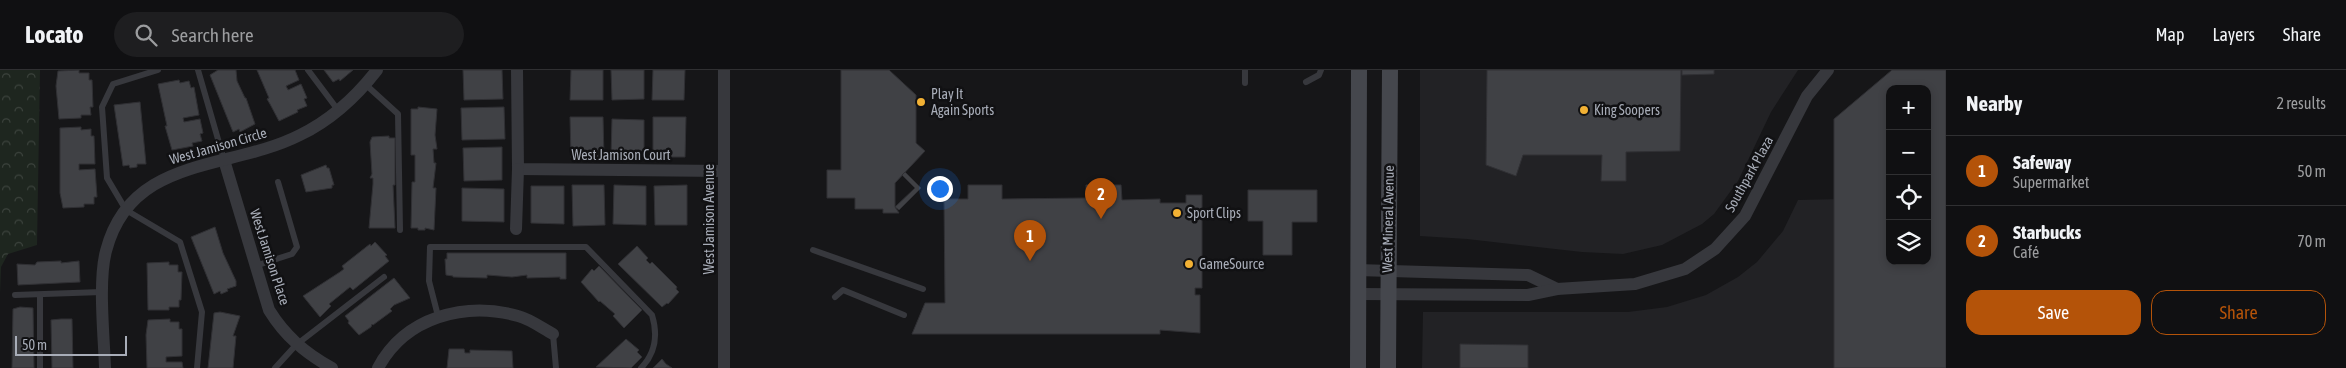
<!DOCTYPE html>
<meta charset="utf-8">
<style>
:root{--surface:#101012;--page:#1e1e20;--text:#f1f3f6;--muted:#9c9d9f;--line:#303032;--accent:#b45309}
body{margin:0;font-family:"Asap Condensed",sans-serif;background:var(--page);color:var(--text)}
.controls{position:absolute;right:15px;top:15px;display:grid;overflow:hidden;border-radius:10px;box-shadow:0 2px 8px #0003}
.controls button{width:45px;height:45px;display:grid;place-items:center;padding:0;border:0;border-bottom:1px solid var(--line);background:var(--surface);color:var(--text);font:25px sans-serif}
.scale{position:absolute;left:15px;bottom:12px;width:112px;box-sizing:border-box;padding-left:5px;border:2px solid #a8adb8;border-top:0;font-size:14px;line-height:18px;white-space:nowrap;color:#a8adb8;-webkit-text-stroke:4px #111113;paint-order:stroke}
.you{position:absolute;left:939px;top:118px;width:18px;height:18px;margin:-12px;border:4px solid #fff;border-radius:50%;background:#1a73e8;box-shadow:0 0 0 8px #1a73e833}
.badge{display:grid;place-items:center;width:32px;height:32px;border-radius:50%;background:var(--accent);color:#fff;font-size:16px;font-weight:700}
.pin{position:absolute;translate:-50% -41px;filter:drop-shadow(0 1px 2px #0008)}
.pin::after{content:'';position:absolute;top:26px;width:18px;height:15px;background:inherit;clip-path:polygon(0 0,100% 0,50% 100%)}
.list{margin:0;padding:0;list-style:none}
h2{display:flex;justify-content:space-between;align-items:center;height:65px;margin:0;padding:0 20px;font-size:21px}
h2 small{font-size:16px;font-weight:400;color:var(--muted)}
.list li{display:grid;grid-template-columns:32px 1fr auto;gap:15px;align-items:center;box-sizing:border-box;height:70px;padding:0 20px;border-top:1px solid var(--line)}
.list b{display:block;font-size:19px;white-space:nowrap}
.list p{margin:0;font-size:16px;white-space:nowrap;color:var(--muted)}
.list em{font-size:16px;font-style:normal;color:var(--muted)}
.actions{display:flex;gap:10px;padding:15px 20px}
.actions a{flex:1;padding:11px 0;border:1px solid var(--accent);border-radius:15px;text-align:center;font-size:18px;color:var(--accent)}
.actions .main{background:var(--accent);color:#fff}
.icon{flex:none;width:28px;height:28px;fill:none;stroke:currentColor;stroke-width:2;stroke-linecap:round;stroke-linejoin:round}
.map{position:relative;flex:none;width:1946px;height:298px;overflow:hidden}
header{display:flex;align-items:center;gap:30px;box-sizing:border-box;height:70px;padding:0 25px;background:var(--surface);border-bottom:1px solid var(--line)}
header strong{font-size:24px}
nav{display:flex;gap:28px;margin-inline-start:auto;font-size:18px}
.search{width:350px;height:45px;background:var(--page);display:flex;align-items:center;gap:12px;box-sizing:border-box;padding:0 18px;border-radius:28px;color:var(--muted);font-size:19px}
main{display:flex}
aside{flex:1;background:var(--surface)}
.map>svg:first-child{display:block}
.built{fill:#222225}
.park{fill:url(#park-crowns)}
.building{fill:#404145;stroke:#303034;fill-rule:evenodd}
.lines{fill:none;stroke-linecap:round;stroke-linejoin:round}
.lane{stroke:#37383d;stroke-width:6}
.street{stroke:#37383d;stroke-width:12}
.secondary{stroke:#45474d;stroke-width:16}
.poi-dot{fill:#f2b134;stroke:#111113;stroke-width:2}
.labels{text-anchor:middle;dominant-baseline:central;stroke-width:5;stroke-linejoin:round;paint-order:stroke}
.poi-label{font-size:14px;fill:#a8adb8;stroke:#111113;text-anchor:start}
.street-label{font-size:14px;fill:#a8adb8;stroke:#111113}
</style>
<header>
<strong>Locato</strong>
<div class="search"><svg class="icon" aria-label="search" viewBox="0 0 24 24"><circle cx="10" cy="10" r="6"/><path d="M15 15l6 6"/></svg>Search here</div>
<nav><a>Map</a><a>Layers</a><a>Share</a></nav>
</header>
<main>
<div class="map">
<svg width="1946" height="298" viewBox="0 0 1946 298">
<defs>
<pattern id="park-crowns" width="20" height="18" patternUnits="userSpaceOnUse" patternTransform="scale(1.25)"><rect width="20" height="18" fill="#1e261f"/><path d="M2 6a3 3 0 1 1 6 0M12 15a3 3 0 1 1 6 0" fill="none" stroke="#3c433d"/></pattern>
</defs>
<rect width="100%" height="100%" fill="#161618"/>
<g class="built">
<polygon points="1420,0 1798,0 1771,42 1738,111 1714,144 1702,154 1662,175 1623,184 1582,182 1467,169 1420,166"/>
<polygon points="1890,128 1890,191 1946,298 1422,298 1423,242 1628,242 1667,237 1706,225 1738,207 1757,192 1783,161 1798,130"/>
</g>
<polygon class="park" points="0,0 40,0 37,175 8,184 1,197 0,223"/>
<g class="building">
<polygon points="79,0 79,3 89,3 89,10 92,10 93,37 90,37 91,45 81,45 81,48 59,49 56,16 58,1"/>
<polygon points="218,0 236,0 237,11 245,28 246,28 255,54 240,62 239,59 233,62 210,5"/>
<polygon points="257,0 295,0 299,10 286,16 288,20 301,14 307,28 304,29 307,36 297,40 298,42 279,51 270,34 267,29 269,28"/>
<polygon points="324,0 353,0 340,11 339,9 333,12"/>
<polygon points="463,0 502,0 503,29 464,30"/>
<polygon points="571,0 603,0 603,30 570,30"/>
<polygon points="611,0 644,0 644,29 612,30"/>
<polygon points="653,0 685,0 684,30 652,30"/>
<polygon points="841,0 889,0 916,25 916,73 925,81 895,113 895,137 899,143 883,143 883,139 855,139 855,128 827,128 827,100 841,100"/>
<polygon points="1487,0 1681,0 1680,81 1626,82 1626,111 1601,111 1602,85 1523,85 1516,106 1486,95"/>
<polygon points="1682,0 1714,0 1714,4 1682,5"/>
<path d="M 1892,0 L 1946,0 L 1946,298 L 1834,298 L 1834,49 ZM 1890,19 L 1927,19 L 1927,191 L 1890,191 Z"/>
<polygon points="179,10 180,13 189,11 191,18 194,17 199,45 183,48 184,52 200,49 203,63 200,64 202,71 192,73 193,76 172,80 165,56 167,56 158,14"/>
<polygon points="140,32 146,94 137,94 137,97 130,98 129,95 123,96 114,35"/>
<polygon points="418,37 437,39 435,65 437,79 433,79 434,93 436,93 433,118 436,118 434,160 425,158 425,160 418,160 418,158 411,158 412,112 415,112 415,85 411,85 411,39 418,39"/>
<polygon points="504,37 505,69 462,70 461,38"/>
<polygon points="570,47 603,47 604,88 571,88"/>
<polygon points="653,47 686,47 685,87 653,87"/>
<polygon points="612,49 644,50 644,88 611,87"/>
<polygon points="81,57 81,60 91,59 91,66 94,66 95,94 79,94 79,100 95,99 97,127 94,127 94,134 84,134 84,137 63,138 60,123 60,58"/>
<polygon points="389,66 389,68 395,68 395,115 393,115 395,158 369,158 373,114 373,108 370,108 372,104 370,72 372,67"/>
<polygon points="502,77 502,110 464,111 463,78"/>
<polygon points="326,95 327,98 329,98 334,115 332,115 332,118 306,122 301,105"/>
<polygon points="905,102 921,118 899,140 895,137 915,118 902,105"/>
<polygon points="572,115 604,115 605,155 573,156"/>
<polygon points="614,115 646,116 646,155 613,154"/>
<polygon points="687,115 687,155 655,155 654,116"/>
<polygon points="968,115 1002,115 1002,129 1086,128 1086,115 1121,115 1122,130 1160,129 1160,133 1186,133 1186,125 1202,125 1202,218 1195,218 1195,225 1200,225 1200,263 1160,260 1160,264 912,264 925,233 945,233 944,129 968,129"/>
<polygon points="531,116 564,116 564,154 531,153"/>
<polygon points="462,118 504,119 504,152 462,151"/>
<polygon points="1248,120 1317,120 1317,152 1292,152 1292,185 1263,185 1263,151 1248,151"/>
<polygon points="215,157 223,183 236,211 236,216 227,219 228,221 221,224 220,221 214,224 191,167"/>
<polygon points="375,172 387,185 385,186 389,191 353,220 350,217 329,234 331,236 320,247 303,226 340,202 344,199 342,196 370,174 371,176"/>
<polygon points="637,176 648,188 646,190 650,194 652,192 677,217 676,219 679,222 668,234 667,233 662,237 618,194"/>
<polygon points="447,183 566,183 566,209 560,209 560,207 527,208 527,205 512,207 487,205 487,208 453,207 453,206 446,205 445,189 447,189"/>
<polygon points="61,191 61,193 79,191 80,212 18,215 17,194 35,195 37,192"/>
<polygon points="169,192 169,195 178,195 178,202 182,202 181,230 179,230 179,237 169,237 169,240 148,240 147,193"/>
<polygon points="599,196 642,240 624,258 613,246 615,244 600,231 599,232 581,212 592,199 594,201"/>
<polygon points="394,208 410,228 394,235 390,239 392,241 373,255 372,254 371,257 359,265 348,253 349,251 345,246"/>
<polygon points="20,237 33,238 34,298 12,298 13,239"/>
<polygon points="220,242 240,246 233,266 236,266 233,298 208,298 214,243"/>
<polygon points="61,249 72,249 73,298 52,298 51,250"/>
<polygon points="170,249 170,252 179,252 179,259 182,259 182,286 166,287 166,292 182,292 183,298 147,298 146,265 148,250"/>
<polygon points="626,269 639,280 637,282 642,287 631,298 596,297"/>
<polygon points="1460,274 1528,275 1528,298 1460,298"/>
<polygon points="449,279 464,279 465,283 470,283 470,280 512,281 513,298 447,298"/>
<polygon points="662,289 666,294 672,298 653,298"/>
</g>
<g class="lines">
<g class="lane">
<polyline points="158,0 113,14 102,37 107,108 126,140 180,172 202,242 197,298"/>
<polyline points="198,0 224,90"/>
<polyline points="308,0 338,40"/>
<polyline points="1245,0 1245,13"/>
<polyline points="1306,12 1319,5 1321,0"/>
<polyline points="365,14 398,44 400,160"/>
<polyline points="813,180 923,219"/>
<polyline points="255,196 292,184 297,177 278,112"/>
<polyline points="15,225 102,222"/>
<polyline points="40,225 40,298"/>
<polyline points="835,227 843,220 904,245"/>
<path d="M 438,246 L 429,211 L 430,177 L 586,177 L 652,245 C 658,265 656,283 641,298"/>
<polyline points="553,264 556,298"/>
<polyline points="275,298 296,275 384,207"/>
</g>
<g class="street">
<polyline points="517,0 518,99 724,101"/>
<path d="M 224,90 L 269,240 C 285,266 305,283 332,298"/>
<polyline points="516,159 518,99"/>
<polyline points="1357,200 1528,205 1557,219"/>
<polyline points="1358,224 1528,225 1557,219 1635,214 1685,199 1715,179 1745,146 1807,26 1828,0"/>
<path d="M 105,298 C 104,266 98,211 106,181 C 131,85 229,101 300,65 C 331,50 356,27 377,0"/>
<path d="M 378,298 C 405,247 465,231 518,246 C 530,249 542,258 553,264"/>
<polyline points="724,298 724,0"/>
</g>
<g class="secondary">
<polyline points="1358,298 1359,0"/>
<polyline points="1388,298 1390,0"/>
</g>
</g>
<g class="poi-dot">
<circle cx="921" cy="32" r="5"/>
<circle cx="1584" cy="40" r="5"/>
<circle cx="1177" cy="143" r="5"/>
<circle cx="1189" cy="194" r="5"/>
</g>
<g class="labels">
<g class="poi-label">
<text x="931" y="24">Play It<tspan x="931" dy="16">Again Sports</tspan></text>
<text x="1594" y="40">King Soopers</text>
<text x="1187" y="143">Sport Clips</text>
<text x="1199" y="194">GameSource</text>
</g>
<g class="street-label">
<text transform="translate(218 76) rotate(-16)">West Jamison Circle</text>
<text x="621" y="85">West Jamison Court</text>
<text transform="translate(1749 104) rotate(-61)">Southpark Plaza</text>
<text transform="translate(709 149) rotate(-90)">West Jamison Avenue</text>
<text transform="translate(1388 149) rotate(-89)">West Mineral Avenue</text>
<text transform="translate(270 187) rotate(72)">West Jamison Place</text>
</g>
</g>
</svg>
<div class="controls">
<button>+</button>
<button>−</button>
<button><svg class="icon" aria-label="locate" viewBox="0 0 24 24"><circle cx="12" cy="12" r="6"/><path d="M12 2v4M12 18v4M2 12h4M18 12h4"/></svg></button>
<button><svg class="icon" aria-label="layers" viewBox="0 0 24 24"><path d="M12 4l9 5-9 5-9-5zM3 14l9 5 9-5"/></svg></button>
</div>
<div class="scale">50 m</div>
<div class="you"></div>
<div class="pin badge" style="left:1030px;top:191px">1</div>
<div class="pin badge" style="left:1101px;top:149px">2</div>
</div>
<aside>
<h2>Nearby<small>2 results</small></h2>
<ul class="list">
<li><span class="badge">1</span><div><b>Safeway</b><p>Supermarket</p></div><em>50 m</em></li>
<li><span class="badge">2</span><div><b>Starbucks</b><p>Café</p></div><em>70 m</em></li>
</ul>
<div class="actions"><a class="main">Save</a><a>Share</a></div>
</aside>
</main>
